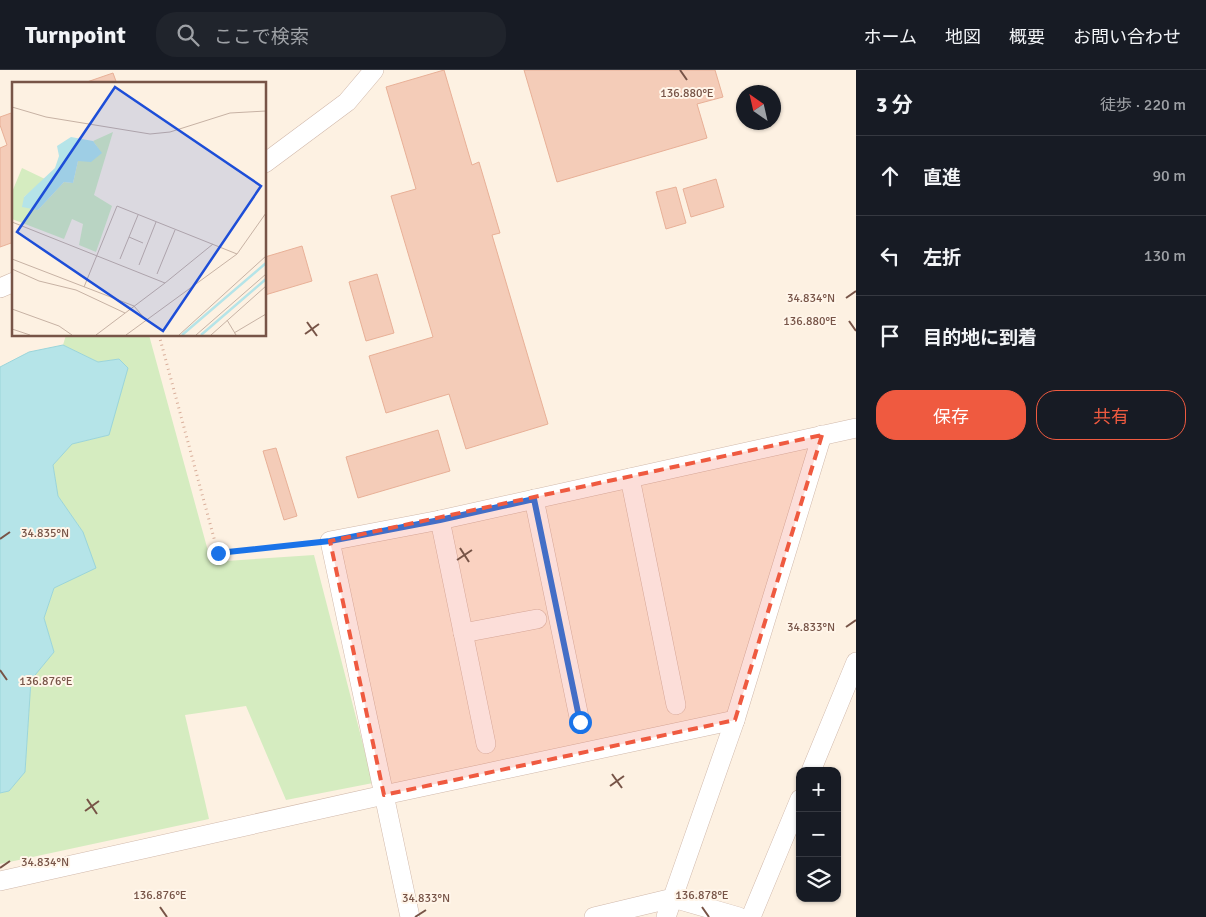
<!DOCTYPE html>
<html lang="ja">
<meta charset="utf-8">
<style>
:root{--surface:#171b24;--page:#20242c;--text:#f1f3f6;--muted:#9ea1a6;--line:#363941;--accent:#ef5a40}
body{margin:0;font-family:Signika,"Noto Sans JP",sans-serif;background:var(--page);color:var(--text)}
.controls{position:absolute;right:15px;bottom:15px;display:grid;overflow:hidden;border-radius:10px;box-shadow:0 1px 4px #0004}
.controls button{width:45px;height:45px;display:grid;place-items:center;padding:0;border:0;border-bottom:1px solid var(--line);background:var(--surface);color:var(--text);font:25px sans-serif}
.compass{position:absolute;left:736px;top:15px;width:45px;height:45px;border-radius:50%;background:var(--surface);box-shadow:0 1px 4px #0004;rotate:326deg}
.stop{position:absolute;width:15px;height:15px;margin:-11px;border:4px solid #1a73e8;border-radius:50%;background:#fff}
.stop.end{background:#1a73e8;border-color:#fff;box-shadow:0 1px 5px #0008}
.list{margin:0;padding:0;list-style:none}
h2{display:flex;justify-content:space-between;align-items:center;height:65px;margin:0;padding:0 20px;font-size:21px}
h2 small{font-size:16px;font-weight:400;color:var(--muted)}
.list li{display:grid;grid-template-columns:32px 1fr auto;gap:15px;align-items:center;box-sizing:border-box;height:80px;padding:0 20px;border-top:1px solid var(--line)}
.list b{display:block;font-size:19px;white-space:nowrap}
.list em{font-size:16px;font-style:normal;color:var(--muted)}
.actions{display:flex;gap:10px;padding:15px 20px}
.actions a{flex:1;padding:11px 0;border:1px solid var(--accent);border-radius:20px;text-align:center;font-size:18px;color:var(--accent)}
.actions .main{background:var(--accent);color:#fff}
.icon{flex:none;width:28px;height:28px;fill:none;stroke:currentColor;stroke-width:2;stroke-linecap:round;stroke-linejoin:round}
.map{position:relative;flex:none;width:856px;height:847px;overflow:hidden}
header{display:flex;align-items:center;gap:30px;box-sizing:border-box;height:70px;padding:0 25px;background:var(--surface);border-bottom:1px solid var(--line)}
header strong{font-size:24px}
nav{display:flex;gap:28px;margin-inline-start:auto;font-size:18px}
.search{width:350px;height:45px;background:var(--page);display:flex;align-items:center;gap:12px;box-sizing:border-box;padding:0 18px;border-radius:20px;color:var(--muted);font-size:19px}
main{display:flex}
aside{flex:1;background:var(--surface)}
.map>svg:first-child{display:block}
.green{fill:#d5ecc0}
.water{fill:#b5e4e8;stroke:#9bd5da}
.building{fill:#f4ccb8;stroke:#e8b097}
.lines{fill:none;stroke-linecap:round;stroke-linejoin:round}
.minor-casing{stroke:#d1b9ab;stroke-width:20}
.path{stroke:#d9af9b;stroke-width:3;stroke-dasharray:1 4;stroke-linecap:butt}
.minor{stroke:#fff;stroke-width:19}
.route{stroke:#1a73e8;stroke-width:6}
.marked{fill:#ef5a40;fill-opacity:0.2;stroke:#ef5a40;stroke-width:4;stroke-dasharray:10 6;stroke-linejoin:round}
.ticks{fill:none;stroke:#775447;stroke-width:2}
.inset-river{fill:none;stroke:#b5e4e8;stroke-width:2.5}
.inset-road{fill:none;stroke:#c7b2a4;stroke-width:1}
.view{fill:#1d4ed8;fill-opacity:0.15;stroke:#1d4ed8;stroke-width:2.5}
.inset-edge{fill:none;stroke:#775447;stroke-width:2.5}
.ticks-label{font-size:12px;text-anchor:middle;fill:#775447;stroke:#fff5e9;stroke-width:4;stroke-linejoin:round;paint-order:stroke}
</style>
<header>
<strong>Turnpoint</strong>
<div class="search"><svg class="icon" aria-label="search" viewBox="0 0 24 24"><circle cx="10" cy="10" r="6"/><path d="M15 15l6 6"/></svg>ここで検索</div>
<nav><a>ホーム</a><a>地図</a><a>概要</a><a>お問い合わせ</a></nav>
</header>
<main>
<div class="map">
<svg width="856" height="847" viewBox="0 0 856 847">
<rect width="100%" height="100%" fill="#fdf1e2"/>
<polygon class="green" points="66,265 149,265 211,492 314,485 373,713 286,730 246,636 185,645 209,749 0,794 0,723 9,721 25,702 31,610 54,582 44,548 54,518 83,462 58,426 53,395 72,374 109,365 119,289 98,292 63,275"/>
<polygon class="water" points="63,275 98,292 119,289 128,298 109,365 72,374 53,395 58,426 83,462 96,498 54,518 44,548 54,582 31,610 25,702 9,721 0,723 0,297 29,282"/>
<g class="building">
<polygon points="444,0 472,95 479,92 500,163 492,165 548,354 466,379 449,324 386,343 369,286 433,267 391,126 416,119 386,17"/>
<polygon points="524,0 715,0 723,27 697,34 707,68 557,112"/>
<polygon points="113,3 117,14 81,14"/>
<polygon points="14,42 14,172 0,177 0,78 7,75 0,55 0,47"/>
<polygon points="716,109 724,137 691,147 683,119"/>
<polygon points="676,117 686,153 666,159 656,122"/>
<polygon points="302,176 312,211 265,225 265,187"/>
<polygon points="377,204 394,263 366,271 349,212"/>
<polygon points="438,360 450,401 358,428 346,387"/>
<polygon points="276,378 297,446 284,450 263,381"/>
</g>
<g class="lines">
<defs>
<g id="minor">
<polyline points="265,93 347,32 374,0"/>
<polyline points="0,218 14,212"/>
<polyline points="630,408 676,635"/>
<polyline points="534,429 580,652"/>
<polyline points="440,450 486,674"/>
<polyline points="463,563 537,549"/>
<polyline points="811,701 856,592"/>
<polyline points="0,811 384,725 735,650 822,365"/>
<polyline points="410,847 330,471 440,450 856,358"/>
<polyline points="594,847 673,828 739,847"/>
<polyline points="666,847 735,650"/>
<polyline points="751,847 800,729"/>
</g>
</defs>
<use href="#minor" class="minor-casing"/>
<polyline class="path" points="159,265 218,483 314,473"/>
<use href="#minor" class="minor"/>
</g>
<g class="lines">
<polyline class="route" points="218,483 330,471 440,450 534,429 580,652"/>
</g>
<path class="marked" d="M 822,365 L 735,650 L 384,725 L 330,471 Z"/>
<path class="ticks" d="M 680,0 L 687,10M 846,228 L 856,221M 849,251 L 856,261M 307,252 L 317,266M 305,264 L 319,254M 0,469 L 10,462M 460,478 L 469,492M 457,490 L 472,480M 846,557 L 856,550M 0,600 L 7,610M 612,704 L 622,718M 610,716 L 624,706M 87,729 L 97,744M 85,741 L 99,731M 0,798 L 10,791M 160,837 L 167,847M 702,837 L 709,847M 415,847 L 426,840"/>
<g transform="translate(12 12)">
<rect width="254" height="254" fill="#fdf1e2"/>
<path d="M 101,50 L 82,113 L 100,124 L 84,170 L 67,163 L 71,142 L 60,137 L 52,157 L 0,137 L 0,110 L 10,86 L 33,97 L 12,115 L 26,128 L 52,100 L 61,101 L 66,79 L 86,66 L 81,59 Z" fill="#d5ecc0"/>
<path d="M 59,55 L 81,59 L 90,71 L 79,80 L 66,79 L 61,101 L 52,100 L 26,128 L 10,125 L 12,115 L 43,86 L 47,74 L 45,64 Z" fill="#b5e4e8"/>
<path class="inset-river" d="M 170,253 L 254,181M 189,253 L 254,197"/>
<path class="inset-road" d="M 0,25 L 34,35 L 138,52 L 158,50 L 218,31 L 254,29M 0,140 L 153,201 L 201,162M 117,155 L 131,161M 0,177 L 122,224 L 133,237M 108,177 L 126,133M 127,183 L 144,140M 0,187 L 27,199 L 64,208 L 113,231M 145,192 L 163,148M 72,205 L 105,124 L 225,172M 0,227 L 47,244 L 60,253M 215,238 L 224,253M 0,247 L 18,253M 222,251 L 254,232M 84,253 L 153,201M 114,253 L 225,172 L 254,131M 167,253 L 254,174M 184,253 L 254,192M 199,253 L 254,204"/>
<path class="view" d="M 103,5 L 249,104 L 151,249 L 5,150 Z"/>
<rect width="254" height="254" class="inset-edge"/>
</g>
<g class="ticks-label">
<text x="687" y="27">136.880°E</text>
<text x="811" y="232">34.834°N</text>
<text x="810" y="255">136.880°E</text>
<text x="45" y="467">34.835°N</text>
<text x="811" y="561">34.833°N</text>
<text x="46" y="615">136.876°E</text>
<text x="45" y="796">34.834°N</text>
<text x="160" y="829">136.876°E</text>
<text x="702" y="829">136.878°E</text>
<text x="426" y="832">34.833°N</text>
</g>
</svg>
<div class="controls">
<button>+</button>
<button>−</button>
<button><svg class="icon" aria-label="layers" viewBox="0 0 24 24"><path d="M12 4l9 5-9 5-9-5zM3 14l9 5 9-5"/></svg></button>
</div>
<svg class="compass" viewBox="-18 -18 36 36"><path d="M0-13l5 13h-10z" fill="#e53935"/><path d="M0 13l5-13h-10z" fill="#9ea1a6"/></svg>
<div class="stop" style="left:580px;top:652px"></div>
<div class="stop end" style="left:218px;top:483px"></div>
</div>
<aside>
<h2>3 分<small>徒歩 · 220 m</small></h2>
<ul class="list">
<li><svg class="icon" aria-label="ahead" viewBox="0 0 24 24"><path d="M12 20V5M6 11l6-6 6 6"/></svg><div><b>直進</b></div><em>90 m</em></li>
<li><svg class="icon" aria-label="left" viewBox="0 0 24 24"><path d="M17 20v-9H6M10 6l-5 5 5 5"/></svg><div><b>左折</b></div><em>130 m</em></li>
<li><svg class="icon" aria-label="arrive" viewBox="0 0 24 24"><path d="M6 21V4h12l-3 4 3 4H6"/></svg><div><b>目的地に到着</b></div></li>
</ul>
<div class="actions"><a class="main">保存</a><a>共有</a></div>
</aside>
</main>
